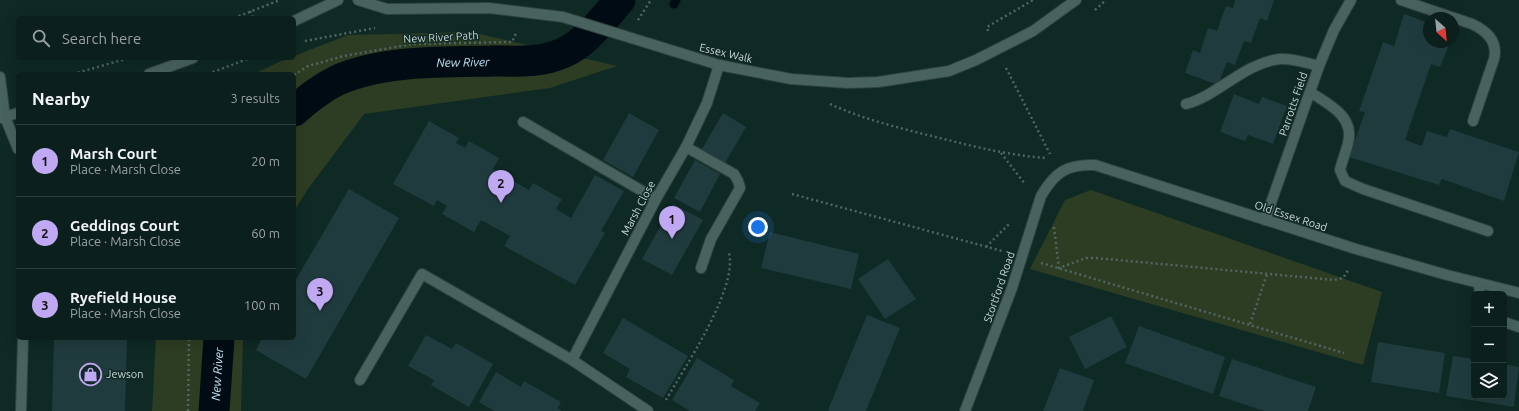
<!DOCTYPE html>
<meta charset="utf-8">
<style>
:root{--surface:#0b1f1c;--page:#142725;--text:#f1f3f6;--muted:#9aa2a3;--line:#2b3d3b;--accent:#c1a8f3}
body{margin:0;font-family:Ubuntu,sans-serif;background:var(--page);color:var(--text)}
.controls{position:absolute;right:12px;bottom:12px;display:grid;overflow:hidden;border-radius:6px;box-shadow:0 4px 16px #0002}
.controls button{width:36px;height:36px;display:grid;place-items:center;padding:0;border:0;border-bottom:1px solid var(--line);background:var(--surface);color:var(--text);font:20px sans-serif}
.compass{position:absolute;left:1423px;top:12px;width:36px;height:36px;border-radius:50%;background:var(--surface);box-shadow:0 4px 16px #0002;rotate:153deg}
.you{position:absolute;left:758px;top:227px;width:14px;height:14px;margin:-10px;border:3px solid #fff;border-radius:50%;background:#1a73e8;box-shadow:0 0 0 6px #1a73e833}
.badge{display:grid;place-items:center;width:26px;height:26px;border-radius:50%;background:var(--accent);color:#111;font-size:13px;font-weight:700}
.pin{position:absolute;translate:-50% -33px;filter:drop-shadow(0 1px 2px #0008)}
.pin::after{content:'';position:absolute;top:21px;width:14px;height:12px;background:inherit;clip-path:polygon(0 0,100% 0,50% 100%)}
.list{margin:0;padding:0;list-style:none}
h2{display:flex;justify-content:space-between;align-items:center;height:52px;margin:0;padding:0 16px;font-size:17px}
h2 small{font-size:13px;font-weight:400;color:var(--muted)}
.list li{display:grid;grid-template-columns:26px 1fr auto;gap:12px;align-items:center;box-sizing:border-box;height:72px;padding:0 16px;border-top:1px solid var(--line)}
.list b{display:block;font-size:15px;white-space:nowrap}
.list p{margin:0;font-size:13px;white-space:nowrap;color:var(--muted)}
.list em{font-size:13px;font-style:normal;color:var(--muted)}
.icon{flex:none;width:22px;height:22px;fill:none;stroke:currentColor;stroke-width:2;stroke-linecap:round;stroke-linejoin:round}
.map{position:relative;flex:none;width:1519px;height:411px;overflow:hidden}
.search{position:absolute;background:var(--surface);box-shadow:0 4px 16px #0002;left:16px;top:16px;width:280px;height:44px;display:flex;align-items:center;gap:10px;box-sizing:border-box;padding:0 14px;border-radius:6px;color:var(--muted);font-size:15px}
.panel{position:absolute;background:var(--surface);box-shadow:0 4px 16px #0002;left:16px;top:72px;width:280px;height:268px;border-radius:6px}
.map>svg:first-child{display:block}
.green{fill:#2d3d23}
.lines{fill:none;stroke-linecap:round;stroke-linejoin:round}
.stream{stroke:#000b13;stroke-width:9}
.canal{stroke:#000b13;stroke-width:31}
.building{fill:#203b3e}
.service-casing{stroke:#30423e;stroke-width:12}
.minor-casing{stroke:#30423e;stroke-width:12}
.tertiary-casing{stroke:#30423e;stroke-width:12}
.path{stroke:#506663;stroke-width:2.5;stroke-dasharray:2 3;stroke-linecap:butt}
.service{stroke:#48635e;stroke-width:10}
.minor{stroke:#48635e;stroke-width:10}
.tertiary{stroke:#48635e;stroke-width:10}
.labels{text-anchor:middle;dominant-baseline:central;stroke-width:3;stroke-linejoin:round;paint-order:stroke}
.street-label{font-size:11px;fill:#c9d8d5;stroke:#0f2925}
.poi-label{font-size:11px;fill:#c9d8d5;stroke:#0f2925;text-anchor:start}
.water-label{font-size:12px;font-style:italic;fill:#c0e4f5;stroke:#0f2925}
</style>
<div class="map">
<svg width="1519" height="411" viewBox="0 0 1519 411">
<rect width="100%" height="100%" fill="#0f2925"/>
<g class="green">
<polygon points="471,32 617,66 550,88 364,114 308,189 294,211 294,74 254,74 281,61 294,58 294,56 348,35"/>
<polygon points="1091,190 1382,292 1363,365 1030,269 1065,200"/>
<polygon points="156,338 243,338 241,411 152,411"/>
</g>
<g class="lines">
<polyline class="stream" points="674,4 676,0"/>
<g class="canal">
<path id="s1" d="M 294,111 C 308,99 321,88 338,80 C 384,60 445,62 494,61 C 517,61 541,63 563,53 C 586,43 604,18 620,0"/>
<path id="s2" d="M 214,411 L 219,338"/>
</g>
</g>
<g class="building">
<polygon points="1235,0 1274,0 1267,21 1260,18 1251,43 1244,41 1235,65 1227,62 1218,85 1185,73 1193,50 1200,53 1208,28 1217,31 1226,6 1233,8"/>
<polygon points="1404,14 1429,23 1429,42 1450,42 1440,67 1431,64 1405,140 1422,146 1427,131 1447,137 1450,129 1519,152 1504,201 1442,179 1439,185 1349,157 1365,112 1359,111 1383,42 1394,46"/>
<polygon points="1234,94 1259,104 1262,97 1287,106 1273,144 1248,135 1245,141 1220,132"/>
<polygon points="629,113 659,130 633,177 603,160"/>
<polygon points="723,113 746,127 725,163 702,149"/>
<polygon points="429,121 459,138 456,143 465,148 469,141 499,158 493,169 529,190 533,183 562,199 556,209 571,218 595,175 624,191 601,231 605,233 575,285 504,246 510,236 481,220 474,232 442,214 447,206 437,200 434,206 393,184"/>
<polygon points="695,160 720,174 700,212 674,198"/>
<polygon points="349,189 399,218 306,379 256,350 262,338 294,338 294,283"/>
<polygon points="673,204 703,220 672,275 642,259"/>
<polygon points="770,232 859,254 851,289 761,268"/>
<polygon points="888,259 916,299 885,319 858,279"/>
<polygon points="867,315 900,328 866,411 830,411 828,410"/>
<polygon points="1111,316 1127,347 1085,369 1069,337"/>
<polygon points="623,318 688,356 663,398 626,377 630,369 603,353"/>
<polygon points="1139,326 1225,357 1213,394 1125,363"/>
<polygon points="426,335 452,349 456,343 493,364 469,407 431,385 434,380 408,366"/>
<polygon points="54,338 127,338 125,411 52,411"/>
<polygon points="1378,342 1445,353 1439,393 1371,382"/>
<polygon points="1453,356 1474,359 1474,396 1504,396 1504,364 1519,367 1514,407 1446,396"/>
<polygon points="697,358 734,380 731,386 760,403 755,411 690,411 672,400"/>
<polygon points="1232,359 1316,387 1308,411 1264,411 1219,396"/>
<polygon points="1060,368 1094,380 1083,411 1043,411"/>
<polygon points="496,372 521,387 524,381 561,402 558,408 562,411 494,411 479,402"/>
</g>
<g class="lines">
<defs>
<g id="service">
<path d="M 1401,0 L 1472,24 C 1487,31 1498,42 1494,59 L 1473,121"/>
<path d="M 1310,92 C 1328,104 1355,116 1348,143 C 1346,152 1342,161 1340,170 L 1345,181 L 1363,189 L 1488,231"/>
<path d="M 1186,104 C 1219,95 1244,63 1280,59 C 1293,58 1307,63 1319,66"/>
<polyline points="5,117 18,149"/>
<polyline points="523,122 656,199"/>
<polyline points="686,147 734,174 738,181 740,188 711,239 701,268"/>
<polyline points="1479,284 1480,294"/>
<polyline points="1504,322 1519,327"/>
<polyline points="21,411 23,338"/>
</g>
<g id="minor">
<polyline points="358,0 387,9 489,8 563,17 719,65 791,79 848,83 878,82 949,71 976,60 1033,31 1076,0"/>
<polyline points="0,77 5,117"/>
<polyline points="1265,220 1319,66 1334,30 1351,0"/>
<polyline points="572,360 656,199 686,147 707,103 719,65"/>
<polyline points="360,380 422,274 572,360 648,411"/>
<path d="M 965,411 L 1012,288 L 1041,196 C 1055,172 1067,164 1095,165 L 1356,249 L 1447,275 L 1519,293"/>
</g>
<g id="tertiary">
<polyline points="294,21 338,0"/>
<polyline points="149,74 193,58"/>
<polyline points="0,118 18,113"/>
</g>
</defs>
<use href="#service" class="service-casing"/>
<use href="#minor" class="minor-casing"/>
<use href="#tertiary" class="tertiary-casing"/>
<g class="path">
<polyline points="1095,10 1106,0"/>
<polyline points="250,11 253,18"/>
<polyline points="234,18 280,0"/>
<polyline points="638,20 651,0"/>
<polyline points="988,31 987,27 1033,0"/>
<polyline points="305,41 375,28"/>
<polyline points="1006,68 1050,154"/>
<polyline points="73,74 129,58"/>
<polyline points="208,74 250,58"/>
<polyline points="294,75 308,66 344,56 413,44 512,42 517,31"/>
<path d="M 830,104 C 865,120 903,129 940,138 C 975,147 1009,155 1045,158"/>
<polyline points="1001,153 1025,184"/>
<polyline points="792,194 1002,251"/>
<polyline points="1054,227 1059,268 1086,258 1096,258 1334,280 1343,278 1349,269"/>
<polyline points="986,247 1010,223"/>
<polyline points="1041,263 1344,353"/>
<polyline points="1250,324 1267,274"/>
<path d="M 666,400 C 684,368 738,289 729,253"/>
<polyline points="188,411 189,338"/>
</g>
<use href="#service" class="service"/>
<use href="#minor" class="minor"/>
<use href="#tertiary" class="tertiary"/>
</g>
<defs>
<symbol id="shop-ring" viewBox="-11 -11 22 22"><circle r="9.5" fill="#0f2925" stroke="#c1a8f3" stroke-width="1.5"/><path d="M-5-2.5h2.3a2.7 3.5 0 0 1 5.4 0H5L5.5 6h-11ZM-1.5-2.5h3a1.5 2.3 0 0 0-3 0Z" fill="#c1a8f3"/></symbol>
</defs>
<g fill-rule="evenodd">
<use href="#shop-ring" x="78" y="362" width="25" height="25"/>
</g>
<g class="labels">
<g class="street-label">
<text transform="translate(441 37) rotate(-3)">New River Path</text>
<text transform="translate(726 53) rotate(13)">Essex Walk</text>
<text transform="translate(1293 104) rotate(-71)">Parrotts Field</text>
<text transform="translate(638 208) rotate(-62)">Marsh Close</text>
<text transform="translate(1291 216) rotate(18)">Old Essex Road</text>
<text transform="translate(999 287) rotate(-71)">Stortford Road</text>
</g>
<g class="poi-label">
<text x="106" y="374">Jewson</text>
</g>
<g class="water-label">
<text stroke="none"><textPath href="#s1" startOffset="181">New River</textPath></text>
<text stroke="none"><textPath href="#s2" startOffset="37">New River</textPath></text>
</g>
</g>
</svg>
<div class="controls">
<button>+</button>
<button>−</button>
<button><svg class="icon" aria-label="layers" viewBox="0 0 24 24"><path d="M12 4l9 5-9 5-9-5zM3 14l9 5 9-5"/></svg></button>
</div>
<svg class="compass" viewBox="-18 -18 36 36"><path d="M0-13l5 13h-10z" fill="#e53935"/><path d="M0 13l5-13h-10z" fill="#9aa2a3"/></svg>
<div class="you"></div>
<div class="pin badge" style="left:672px;top:239px">1</div>
<div class="pin badge" style="left:501px;top:203px">2</div>
<div class="pin badge" style="left:320px;top:311px">3</div>
<div class="search"><svg class="icon" aria-label="search" viewBox="0 0 24 24"><circle cx="10" cy="10" r="6"/><path d="M15 15l6 6"/></svg>Search here</div>
<section class="panel">
<h2>Nearby<small>3 results</small></h2>
<ul class="list">
<li><span class="badge">1</span><div><b>Marsh Court</b><p>Place · Marsh Close</p></div><em>20 m</em></li>
<li><span class="badge">2</span><div><b>Geddings Court</b><p>Place · Marsh Close</p></div><em>60 m</em></li>
<li><span class="badge">3</span><div><b>Ryefield House</b><p>Place · Marsh Close</p></div><em>100 m</em></li>
</ul>
</section>
</div>
